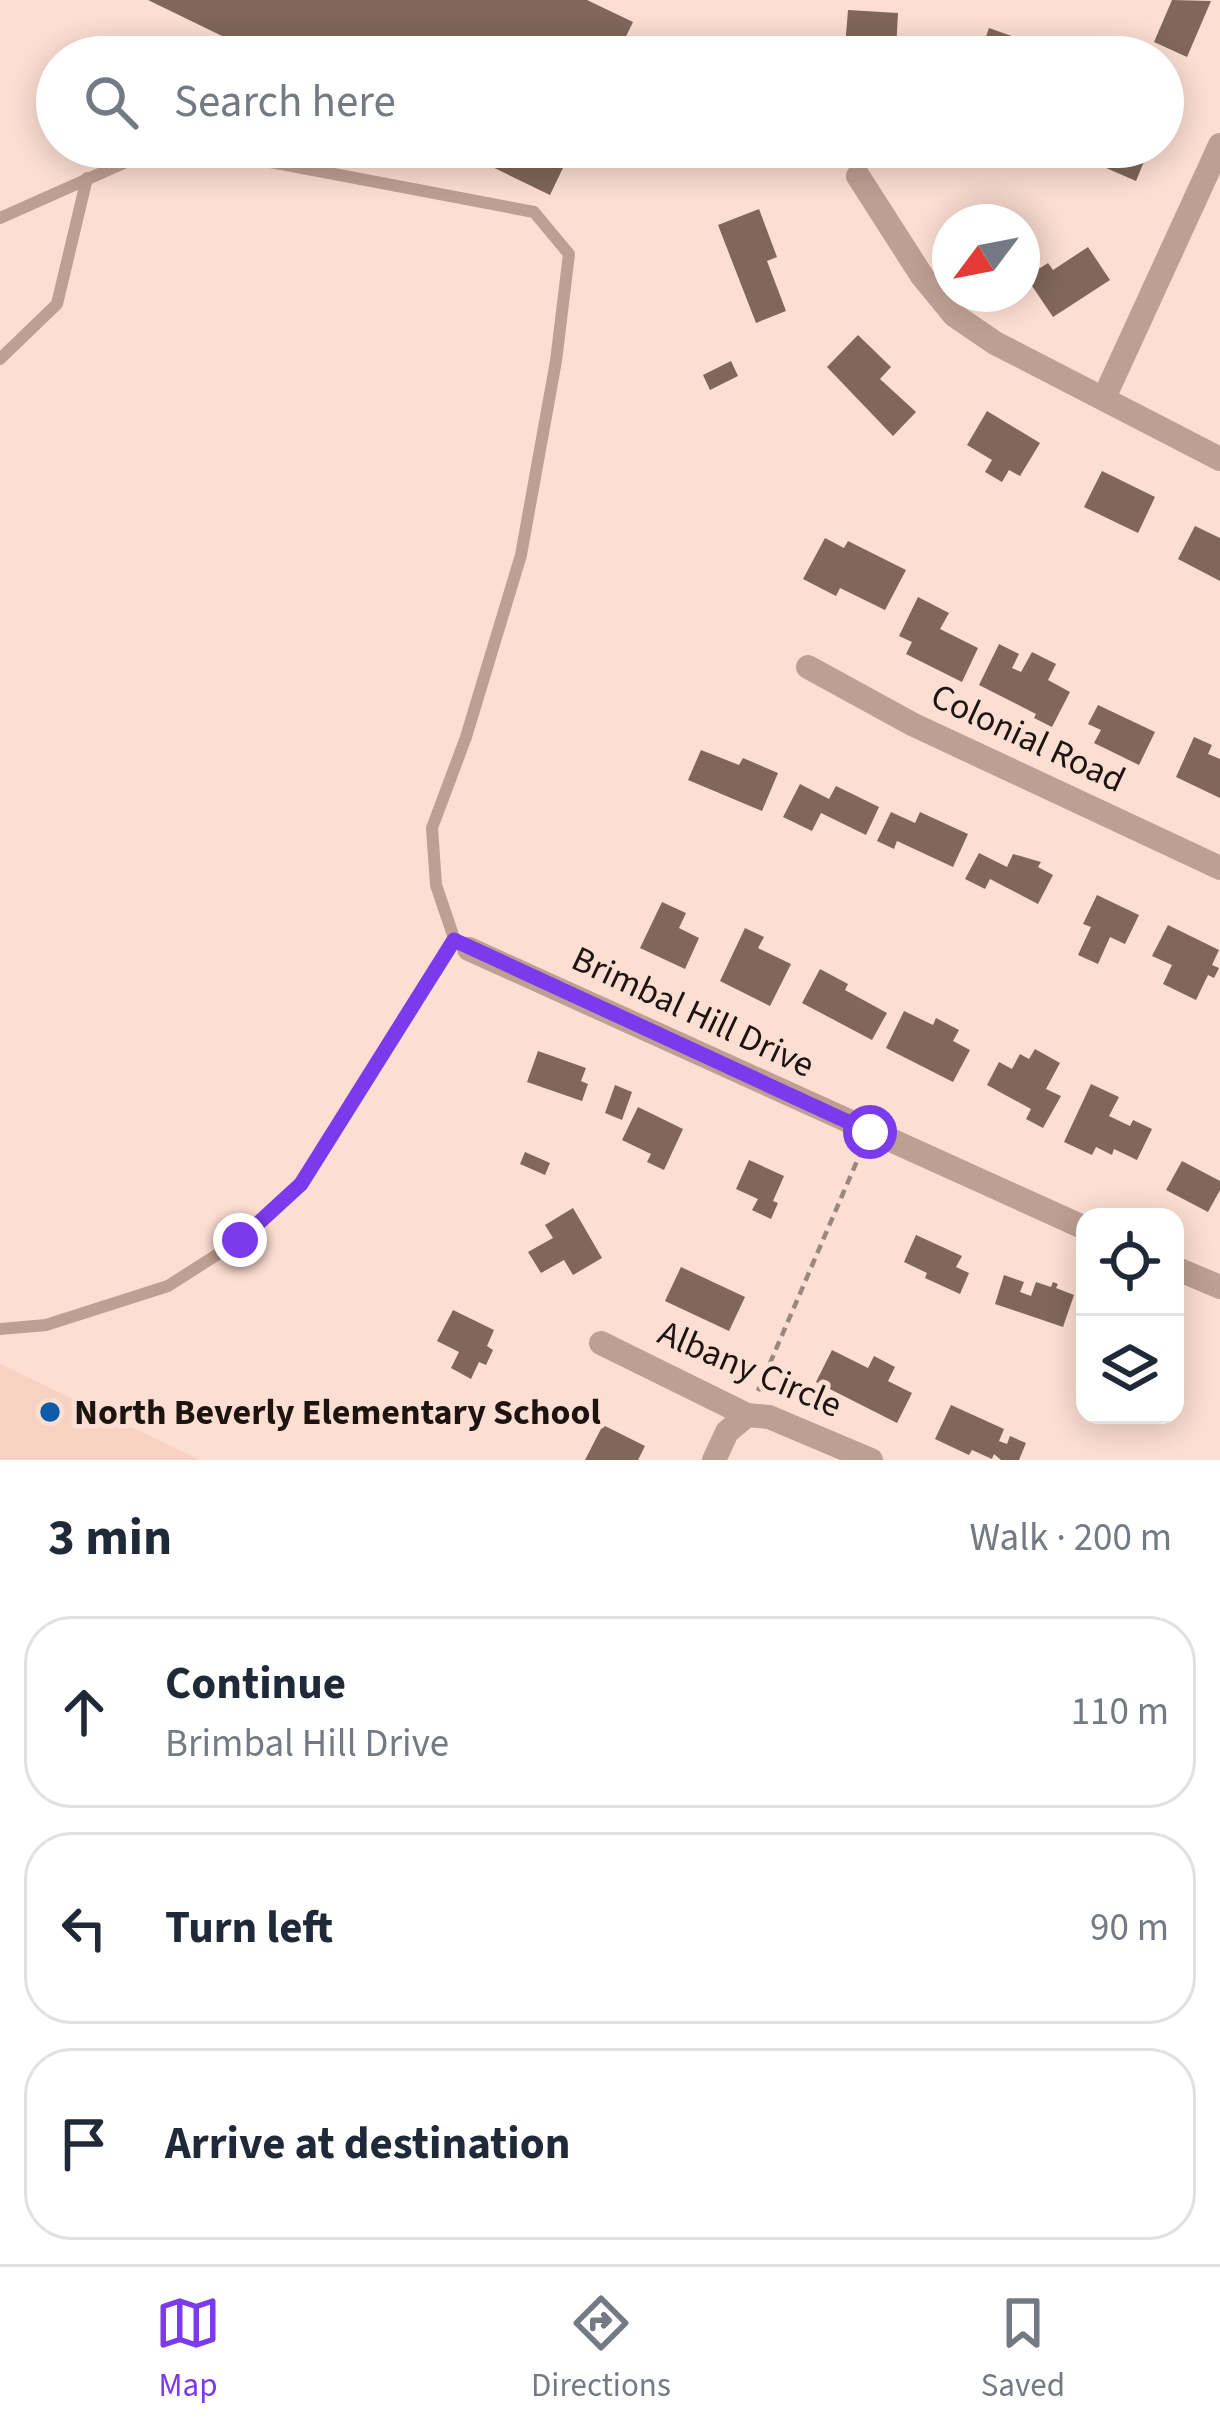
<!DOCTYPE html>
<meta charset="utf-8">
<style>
:root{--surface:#fff;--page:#f6f6f7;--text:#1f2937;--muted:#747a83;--line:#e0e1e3;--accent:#7c3aed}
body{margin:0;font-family:"Source Sans 3",sans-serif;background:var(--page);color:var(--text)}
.controls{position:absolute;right:36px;bottom:36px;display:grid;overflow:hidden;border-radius:24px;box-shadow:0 6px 30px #0003}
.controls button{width:108px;height:108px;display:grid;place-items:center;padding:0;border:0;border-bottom:3px solid var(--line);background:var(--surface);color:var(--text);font:60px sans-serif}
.compass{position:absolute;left:932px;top:204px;width:108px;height:108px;border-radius:50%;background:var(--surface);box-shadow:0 6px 30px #0003;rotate:238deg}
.stop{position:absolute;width:36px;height:36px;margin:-27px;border:9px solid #7c3aed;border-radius:50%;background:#fff}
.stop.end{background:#7c3aed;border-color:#fff;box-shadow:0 3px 12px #0008}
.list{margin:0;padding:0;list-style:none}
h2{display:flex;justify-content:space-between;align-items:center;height:156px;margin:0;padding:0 48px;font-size:51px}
h2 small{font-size:39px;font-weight:400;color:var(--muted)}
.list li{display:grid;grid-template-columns:78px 1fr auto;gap:36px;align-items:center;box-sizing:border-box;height:192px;margin:0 24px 24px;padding:0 24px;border:3px solid var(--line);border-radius:48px}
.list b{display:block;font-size:45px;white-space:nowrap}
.list p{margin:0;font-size:39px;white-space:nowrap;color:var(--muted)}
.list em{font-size:39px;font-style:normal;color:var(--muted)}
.icon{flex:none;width:66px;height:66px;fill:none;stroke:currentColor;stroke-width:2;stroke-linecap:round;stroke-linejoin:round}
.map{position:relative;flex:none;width:1220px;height:1460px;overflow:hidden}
.search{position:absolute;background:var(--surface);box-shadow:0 6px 30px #0003;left:36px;right:36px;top:36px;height:132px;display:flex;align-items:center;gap:30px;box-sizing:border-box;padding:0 42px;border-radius:66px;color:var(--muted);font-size:45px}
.sheet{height:804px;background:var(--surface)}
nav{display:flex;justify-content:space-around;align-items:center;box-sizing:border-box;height:168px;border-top:3px solid var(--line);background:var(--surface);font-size:33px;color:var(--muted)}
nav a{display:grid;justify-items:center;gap:6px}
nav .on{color:var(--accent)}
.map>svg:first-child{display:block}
.built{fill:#f7d2c2}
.building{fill:#80665b}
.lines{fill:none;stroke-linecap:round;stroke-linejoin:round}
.path{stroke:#9c877e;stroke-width:4.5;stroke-dasharray:9 6;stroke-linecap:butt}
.lane{stroke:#be9f92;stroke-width:12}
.street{stroke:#be9f92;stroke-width:24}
.route{stroke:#7c3aed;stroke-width:15}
.poi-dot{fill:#0d5caa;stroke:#fcded2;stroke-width:4.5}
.labels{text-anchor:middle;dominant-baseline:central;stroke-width:10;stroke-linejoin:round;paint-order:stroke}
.street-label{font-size:36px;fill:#1d130f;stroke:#fcded2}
.poi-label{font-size:36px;font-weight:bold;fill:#1d130f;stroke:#fcded2;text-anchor:start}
</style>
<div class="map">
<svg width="1220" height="1460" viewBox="0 0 1220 1460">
<rect width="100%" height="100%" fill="#fcded2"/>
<polygon class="built" points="0,1364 200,1460 0,1460"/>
<g class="building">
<polygon points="148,0 587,0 633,22 616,57 265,57"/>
<polygon points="1172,0 1211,1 1187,57 1154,42"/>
<polygon points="848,10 898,13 896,50 845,47"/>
<polygon points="989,28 1034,44 1030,57 979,57"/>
<polygon points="451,147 573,147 550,195"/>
<polygon points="1105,147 1150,147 1136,181 1097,164"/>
<polygon points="759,209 777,257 767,261 786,311 756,323 718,225"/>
<polygon points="1088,247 1110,280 1053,317 1026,277 1048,263 1053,270"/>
<polygon points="858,335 891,367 880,379 916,412 893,436 827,367"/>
<polygon points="731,361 738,376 710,390 703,375"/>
<polygon points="987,411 1040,443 1020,476 1009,470 1002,482 985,472 992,460 967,445"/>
<polygon points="1102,471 1155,497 1138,533 1084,507"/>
<polygon points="1195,526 1220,538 1220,581 1178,559"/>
<polygon points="825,538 844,548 848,541 906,570 885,610 840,588 836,596 803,579"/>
<polygon points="918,597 949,613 940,629 978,648 962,682 906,654 912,642 899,636"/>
<polygon points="999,644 1019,654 1012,668 1021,672 1032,652 1056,664 1048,680 1070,692 1052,727 1034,718 1036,714 979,685"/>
<polygon points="1098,705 1155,732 1139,765 1094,743 1101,730 1088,724"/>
<polygon points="1194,737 1212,745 1208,754 1220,759 1220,798 1176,777"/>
<polygon points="701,750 739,765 743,758 778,773 762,811 688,780"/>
<polygon points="800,784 829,799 836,786 879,807 866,835 821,813 812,831 783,817"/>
<polygon points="891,812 915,823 920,812 968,834 953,867 897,841 894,849 877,841"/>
<polygon points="979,853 1007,867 1013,854 1041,862 1038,867 1053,875 1038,904 990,879 985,889 965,879"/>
<polygon points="1097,895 1139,915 1125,944 1110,937 1098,964 1078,955 1091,927 1083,924"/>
<polygon points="662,902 686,913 679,928 699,938 685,969 640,948"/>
<polygon points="1168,925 1219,950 1212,965 1219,968 1214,978 1208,975 1196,1000 1163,984 1172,965 1152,956"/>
<polygon points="745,928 764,937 758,948 791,964 770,1006 720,981"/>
<polygon points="820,969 848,984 845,990 887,1013 872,1040 802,1003"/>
<polygon points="904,1011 933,1025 936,1018 959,1030 953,1041 970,1050 953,1082 886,1048"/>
<polygon points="1035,1049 1060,1063 1046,1089 1061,1096 1043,1128 1026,1119 1031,1109 987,1085 999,1062 1012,1069 1020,1054 1029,1059"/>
<polygon points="538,1051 586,1068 581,1081 588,1084 582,1101 527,1082"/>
<polygon points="1091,1084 1119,1097 1109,1116 1130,1126 1133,1120 1152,1129 1137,1160 1114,1149 1112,1155 1096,1147 1092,1155 1064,1142"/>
<polygon points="615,1085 632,1092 622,1120 605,1113"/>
<polygon points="638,1107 683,1129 664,1170 647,1162 651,1154 622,1140"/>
<polygon points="525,1152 550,1163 545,1175 520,1164"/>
<polygon points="749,1160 784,1176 773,1201 778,1203 771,1219 752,1210 758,1199 736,1189"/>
<polygon points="1182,1161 1220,1181 1220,1190 1208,1212 1166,1190"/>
<polygon points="573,1208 602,1258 573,1275 564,1260 541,1273 528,1252 553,1238 545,1225"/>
<polygon points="916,1235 962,1256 956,1267 969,1273 960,1294 925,1278 927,1273 904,1262"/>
<polygon points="681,1267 745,1297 729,1331 665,1301"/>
<polygon points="1004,1275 1024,1282 1020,1292 1031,1296 1036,1282 1051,1287 1053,1282 1058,1284 1056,1288 1074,1295 1063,1327 995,1304"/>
<polygon points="453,1310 494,1330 487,1346 493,1350 486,1365 479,1362 471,1379 451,1368 459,1352 437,1341"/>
<polygon points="832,1350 868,1368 874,1356 895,1367 888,1381 912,1393 897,1423 816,1382"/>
<polygon points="951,1405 1004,1429 999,1441 1007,1444 1010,1436 1026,1443 1019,1460 1001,1460 994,1454 992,1459 972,1450 969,1455 935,1439"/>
<polygon points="603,1425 645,1446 638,1460 585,1460"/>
</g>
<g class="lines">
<polyline class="path" points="758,1391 860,1154"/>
<g class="lane">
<polyline points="192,147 534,212 569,254 556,361 521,555 466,737 432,828 436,885 455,941"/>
<polyline points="0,218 126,162 184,147"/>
<polyline points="0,359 57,304 87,178"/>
<polyline points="0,1329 46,1325 168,1286 240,1240 301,1184 455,941 457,942"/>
</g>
<g class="street">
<polyline points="858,176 922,276 954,315 995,343 1220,459"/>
<polyline points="1104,398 1220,145"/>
<polyline points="808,667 912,724 1220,868"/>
<polyline points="469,949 1085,1228"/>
<polyline points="1175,1268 1220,1287"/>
<polyline points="601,1343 747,1415 769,1417 871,1460"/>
<polyline points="714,1460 727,1432 747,1415"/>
</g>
</g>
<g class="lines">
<polyline class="route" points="240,1240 301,1184 454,940 870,1132"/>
</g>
<circle class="poi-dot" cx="50" cy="1412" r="12"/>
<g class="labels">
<g class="street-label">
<text transform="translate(1028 738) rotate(25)">Colonial Road</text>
<text transform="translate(693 1012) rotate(25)">Brimbal Hill Drive</text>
<text transform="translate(750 1369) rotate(23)">Albany Circle</text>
</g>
<g class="poi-label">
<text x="74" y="1412">North Beverly Elementary School</text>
</g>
</g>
</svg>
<div class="controls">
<button><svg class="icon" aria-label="locate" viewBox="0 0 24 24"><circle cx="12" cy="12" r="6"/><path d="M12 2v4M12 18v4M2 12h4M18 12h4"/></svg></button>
<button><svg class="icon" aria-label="layers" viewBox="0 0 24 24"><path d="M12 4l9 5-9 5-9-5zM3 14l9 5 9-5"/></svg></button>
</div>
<svg class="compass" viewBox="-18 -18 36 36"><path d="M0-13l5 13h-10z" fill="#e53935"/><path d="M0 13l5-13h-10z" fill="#747a83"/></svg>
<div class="stop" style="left:870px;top:1132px"></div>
<div class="stop end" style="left:240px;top:1240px"></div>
<div class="search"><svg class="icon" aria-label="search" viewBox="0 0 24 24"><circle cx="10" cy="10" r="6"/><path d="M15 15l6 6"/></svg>Search here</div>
</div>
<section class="sheet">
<h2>3 min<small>Walk · 200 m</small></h2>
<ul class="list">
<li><svg class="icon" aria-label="ahead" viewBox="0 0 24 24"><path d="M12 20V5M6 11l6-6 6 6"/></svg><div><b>Continue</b><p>Brimbal Hill Drive</p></div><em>110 m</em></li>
<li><svg class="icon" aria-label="left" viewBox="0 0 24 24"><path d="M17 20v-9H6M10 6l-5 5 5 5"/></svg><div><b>Turn left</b></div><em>90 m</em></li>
<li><svg class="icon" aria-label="arrive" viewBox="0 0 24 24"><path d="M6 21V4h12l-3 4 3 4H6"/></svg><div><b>Arrive at destination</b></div></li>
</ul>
</section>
<nav>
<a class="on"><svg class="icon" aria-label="map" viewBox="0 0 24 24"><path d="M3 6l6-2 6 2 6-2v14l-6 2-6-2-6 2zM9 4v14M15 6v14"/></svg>Map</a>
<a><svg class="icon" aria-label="directions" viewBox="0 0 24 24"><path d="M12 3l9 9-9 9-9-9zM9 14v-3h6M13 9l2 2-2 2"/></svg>Directions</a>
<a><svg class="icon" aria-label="saved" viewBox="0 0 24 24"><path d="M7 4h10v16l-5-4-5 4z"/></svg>Saved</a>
</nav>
